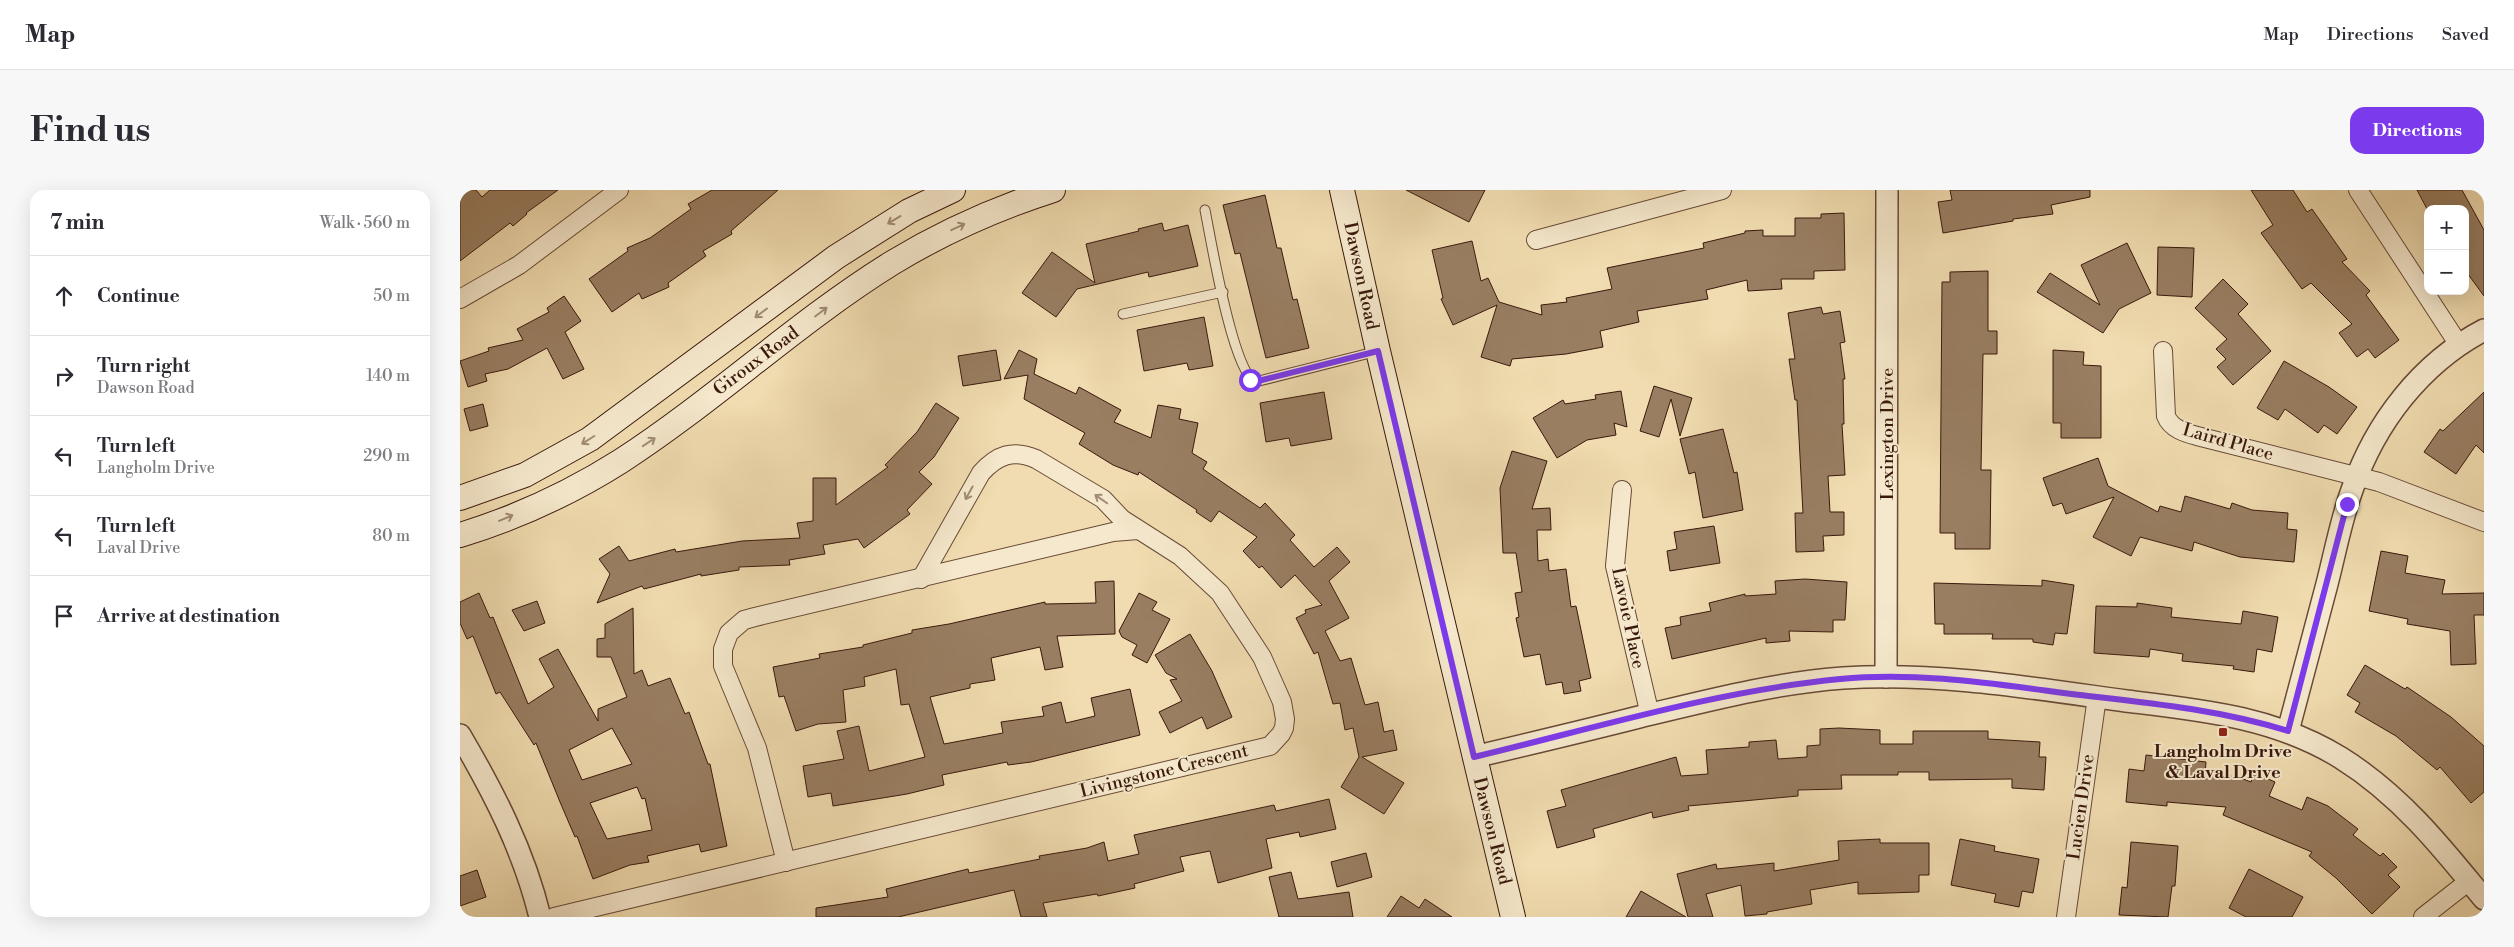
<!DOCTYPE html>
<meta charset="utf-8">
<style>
:root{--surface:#fff;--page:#f7f7f7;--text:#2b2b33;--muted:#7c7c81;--line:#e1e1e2;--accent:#7c3aed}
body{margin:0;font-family:"Libre Bodoni",serif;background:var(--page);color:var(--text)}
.controls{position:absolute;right:15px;top:15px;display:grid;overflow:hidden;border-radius:10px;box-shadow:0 5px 20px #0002}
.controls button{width:45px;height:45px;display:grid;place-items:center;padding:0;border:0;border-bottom:1px solid var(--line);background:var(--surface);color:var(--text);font:25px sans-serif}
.stop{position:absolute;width:15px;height:15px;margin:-11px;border:4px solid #7c3aed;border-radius:50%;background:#fff}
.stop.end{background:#7c3aed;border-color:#fff;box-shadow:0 1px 5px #0008}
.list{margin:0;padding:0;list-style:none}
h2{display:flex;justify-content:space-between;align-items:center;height:65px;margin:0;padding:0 20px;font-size:21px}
h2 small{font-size:16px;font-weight:400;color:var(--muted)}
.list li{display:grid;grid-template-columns:32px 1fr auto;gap:15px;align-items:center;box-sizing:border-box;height:80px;padding:0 20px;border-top:1px solid var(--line)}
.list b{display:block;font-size:19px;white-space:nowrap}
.list p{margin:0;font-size:16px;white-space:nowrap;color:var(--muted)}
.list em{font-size:16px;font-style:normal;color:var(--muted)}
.icon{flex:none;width:28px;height:28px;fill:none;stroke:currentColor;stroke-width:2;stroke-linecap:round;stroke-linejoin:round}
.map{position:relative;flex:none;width:2024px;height:727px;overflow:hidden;border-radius:15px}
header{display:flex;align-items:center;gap:30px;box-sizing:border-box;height:70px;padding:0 25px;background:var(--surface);border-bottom:1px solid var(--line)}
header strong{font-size:24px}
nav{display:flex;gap:28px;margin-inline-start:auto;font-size:18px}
.intro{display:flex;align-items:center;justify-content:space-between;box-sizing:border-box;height:120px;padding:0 30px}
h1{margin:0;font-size:35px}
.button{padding:12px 22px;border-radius:15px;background:var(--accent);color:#fff;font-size:18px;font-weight:700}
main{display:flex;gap:30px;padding:0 30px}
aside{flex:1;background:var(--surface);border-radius:15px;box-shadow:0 5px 20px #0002}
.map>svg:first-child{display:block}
.building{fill:#997e62;stroke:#3a190d;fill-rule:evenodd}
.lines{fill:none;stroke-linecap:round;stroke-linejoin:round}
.service-casing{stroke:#684a36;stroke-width:11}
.minor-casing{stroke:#684a36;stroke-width:20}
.tertiary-casing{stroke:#684a36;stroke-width:24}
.secondary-casing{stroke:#3a190d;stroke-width:26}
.service{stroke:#f5e8cc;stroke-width:9}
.minor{stroke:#f5e8cc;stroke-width:18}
.tertiary{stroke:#f5e8cc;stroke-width:21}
.secondary{stroke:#f5e8cc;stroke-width:24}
.oneway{stroke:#a18b76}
.route{stroke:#7c3aed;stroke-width:6}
.poi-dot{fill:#8f2418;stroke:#f5e8cc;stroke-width:2}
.labels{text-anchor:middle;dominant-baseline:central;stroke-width:4;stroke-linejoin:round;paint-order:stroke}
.street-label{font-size:18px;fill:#3a190d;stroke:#f5e8cc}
.poi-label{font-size:18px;font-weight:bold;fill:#3a190d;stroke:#f5e8cc}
</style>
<header>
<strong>Map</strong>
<nav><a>Map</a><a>Directions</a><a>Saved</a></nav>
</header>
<div class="intro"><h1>Find us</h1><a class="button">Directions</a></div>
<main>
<aside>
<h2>7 min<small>Walk · 560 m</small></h2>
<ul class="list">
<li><svg class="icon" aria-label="ahead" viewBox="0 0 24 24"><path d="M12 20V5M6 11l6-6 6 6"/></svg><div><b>Continue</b></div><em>50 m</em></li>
<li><svg class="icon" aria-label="right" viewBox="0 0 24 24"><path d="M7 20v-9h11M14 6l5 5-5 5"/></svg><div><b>Turn right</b><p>Dawson Road</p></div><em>140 m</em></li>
<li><svg class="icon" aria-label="left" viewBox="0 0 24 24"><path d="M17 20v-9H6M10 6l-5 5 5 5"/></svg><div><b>Turn left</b><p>Langholm Drive</p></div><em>290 m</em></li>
<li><svg class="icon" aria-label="left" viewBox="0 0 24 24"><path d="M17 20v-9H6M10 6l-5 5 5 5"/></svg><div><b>Turn left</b><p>Laval Drive</p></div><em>80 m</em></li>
<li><svg class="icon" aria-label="arrive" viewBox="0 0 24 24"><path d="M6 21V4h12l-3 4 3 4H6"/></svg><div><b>Arrive at destination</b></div></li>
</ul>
</aside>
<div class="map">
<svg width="2024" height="727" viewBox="0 0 2024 727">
<rect width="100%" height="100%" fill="#f0dcb0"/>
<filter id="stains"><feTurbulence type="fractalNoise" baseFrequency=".004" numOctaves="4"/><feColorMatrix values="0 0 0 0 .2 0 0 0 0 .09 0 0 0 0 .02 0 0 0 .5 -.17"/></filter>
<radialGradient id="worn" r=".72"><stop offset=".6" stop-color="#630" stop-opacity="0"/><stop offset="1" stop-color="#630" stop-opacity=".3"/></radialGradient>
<g class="building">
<polygon points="0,0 16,0 22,7 30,0 98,0 66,23 67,24 53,36 50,33 0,71"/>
<polygon points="252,0 318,0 271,41 272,44 243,61 246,66 208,93 209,97 182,109 179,103 152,122 129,89 168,61 167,58 190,48 231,19 228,14"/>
<polygon points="946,0 1025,0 1009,32"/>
<polygon points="1490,0 1630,0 1630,7 1591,15 1593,24 1553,29 1553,31 1483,43 1478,12 1492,10"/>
<polygon points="1791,0 1833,0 1847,22 1852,19 1887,69 1882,72 1910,101 1906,105 1939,150 1915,168 1908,159 1897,167 1879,143 1892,134 1851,93 1842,99 1801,43 1813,35"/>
<polygon points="1957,0 2002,0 2024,40 2024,106 2005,80 2005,19 1967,19"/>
<polygon points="805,5 817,58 821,58 833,110 837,109 849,158 806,168 780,63 775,64 763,15"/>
<polygon points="1384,23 1385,80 1354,81 1354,89 1321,89 1322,99 1288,101 1287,90 1246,100 1248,109 1177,121 1179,132 1140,141 1143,157 1106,164 1052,169 1050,176 1021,167 1037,115 993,135 981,109 983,108 972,60 1012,51 1021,91 1028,88 1039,112 1082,125 1081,115 1107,112 1106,108 1152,99 1147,78 1244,58 1243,53 1285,43 1285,41 1303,40 1303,46 1335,46 1335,28 1361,28 1361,24"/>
<polygon points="702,33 704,41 728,35 738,76 689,87 688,82 617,99 596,127 562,103 592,62 635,93 626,54 679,41 678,39"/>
<polygon points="1667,53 1691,103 1659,119 1643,143 1577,102 1590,83 1640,115 1621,75"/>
<polygon points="1698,57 1734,58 1732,107 1697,105"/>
<polygon points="1528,81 1528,141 1537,141 1537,164 1523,164 1521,280 1531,280 1530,359 1495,359 1495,343 1480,343 1482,92 1490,92 1490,82"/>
<polygon points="1763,89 1788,114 1778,124 1811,161 1773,195 1757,177 1766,169 1756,159 1767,149 1735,118"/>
<polygon points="104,106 121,131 105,142 124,179 103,189 87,158 48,179 25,184 27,191 8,197 0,171 29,161 28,158 63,150 57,139 89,122 87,118"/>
<polygon points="1361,117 1363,124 1380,121 1385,152 1380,153 1385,189 1383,189 1384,234 1382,234 1385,285 1368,286 1370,322 1384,322 1384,345 1363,346 1364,361 1336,362 1335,323 1343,323 1337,210 1335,210 1329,169 1335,169 1328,123"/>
<polygon points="744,127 753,176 729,180 727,173 684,181 677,140"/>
<polygon points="536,160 541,190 503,196 498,166"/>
<polygon points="559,160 577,169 574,184 616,204 619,197 648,213 661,220 654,232 691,248 698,215 721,219 719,229 738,233 732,263 747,272 743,279 800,318 805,313 835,345 830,350 854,377 877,357 890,372 869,391 889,428 865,441 880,471 891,468 905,515 918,512 924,542 933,540 937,560 902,567 944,593 924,624 881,597 899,567 893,538 885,540 880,513 873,514 858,462 854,464 836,428 846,423 845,420 862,415 835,385 821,398 802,376 799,378 783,361 797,347 759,321 751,332 736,322 737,320 679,282 678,285 653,275 619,254 625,243 564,209 568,185 544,189"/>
<polygon points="1593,160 1624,162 1623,175 1641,176 1641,248 1601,248 1601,233 1593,233"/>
<polygon points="1824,171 1869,197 1897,217 1877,244 1864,235 1858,243 1825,219 1818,230 1797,218"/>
<polygon points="1194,196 1232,208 1220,246 1211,209 1199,247 1180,241"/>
<polygon points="1161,201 1167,237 1154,233 1156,245 1127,250 1097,268 1073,228 1103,210 1105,214 1136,209 1135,205"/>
<polygon points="864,202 872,249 831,256 829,248 806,252 800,213"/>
<polygon points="2024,202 2024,263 2016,255 1996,284 1964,262 1980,239 1983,241"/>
<polygon points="476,213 499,228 474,267 459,282 472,294 447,320 450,324 404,358 398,349 363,355 365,364 329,370 330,375 279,377 279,380 241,386 241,384 184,399 182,396 137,413 150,384 139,369 159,356 169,371 215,359 216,362 282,351 340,348 337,333 353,331 353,288 376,288 376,315 428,277 425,275 457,242"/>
<polygon points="23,214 28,236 10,241 4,219"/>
<polygon points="1263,239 1274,283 1277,282 1283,320 1243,328 1235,282 1229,284 1220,249"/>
<polygon points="1052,261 1087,271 1072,319 1090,318 1091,340 1077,340 1078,371 1088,369 1089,381 1106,379 1111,417 1116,416 1131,488 1119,491 1121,501 1104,504 1102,492 1086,495 1080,464 1064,467 1056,428 1059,427 1055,403 1062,402 1056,363 1043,363 1040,298"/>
<polygon points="1638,268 1648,296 1698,322 1700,316 1721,322 1725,306 1770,319 1772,313 1792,320 1828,323 1827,339 1837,340 1834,372 1780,367 1734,352 1732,361 1680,347 1671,366 1633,347 1654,307 1606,324 1602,313 1593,316 1583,288"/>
<polygon points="1254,336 1260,373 1210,381 1207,361 1217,359 1214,342"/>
<polygon points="1921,361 1948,366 1945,383 1985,390 1982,404 2024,403 2024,425 2014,425 2016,474 1991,475 1990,441 1947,434 1948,429 1909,421"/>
<polygon points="1345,389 1387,392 1385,430 1373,430 1373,442 1329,441 1330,451 1306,453 1306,448 1212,469 1205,438 1221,435 1220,427 1251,421 1249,413 1285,404 1285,406 1316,404 1315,391"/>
<polygon points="1582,390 1614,395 1607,444 1595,443 1593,455 1573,452 1573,449 1532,449 1533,444 1484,444 1484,434 1475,434 1474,393 1582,396"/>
<polygon points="654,391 655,444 597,446 603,477 585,480 580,457 531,468 535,490 510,494 510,498 470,507 484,554 543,543 541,532 584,526 582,517 601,512 606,533 635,526 631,508 670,499 680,545 571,572 548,575 547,572 482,585 484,595 447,604 373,616 371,603 348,607 343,576 384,569 377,541 399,536 409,581 465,567 449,514 441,515 436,479 404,487 405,496 383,500 386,532 358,534 336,541 324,506 319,507 313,477 360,468 359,464 403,457 403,455 452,443 452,440 489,434 585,412 585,414 636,413 635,392"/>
<path d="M 19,403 L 30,428 L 33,427 L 68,514 L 94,497 L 79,469 L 98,459 L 138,531 L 138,519 L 167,507 L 151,467 L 137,467 L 137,449 L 145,448 L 145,434 L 173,418 L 174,484 L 182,480 L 188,496 L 210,488 L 225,524 L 229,522 L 248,574 L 250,574 L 267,656 L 241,662 L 239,654 L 187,666 L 189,672 L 170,675 L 133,689 L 117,646 L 115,647 L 100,612 L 76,553 L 74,555 L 40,502 L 36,504 L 13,446 L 7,449 L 0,433 L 0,412 ZM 152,538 L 172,574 L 122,590 L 109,560 ZM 177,597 L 182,609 L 185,608 L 192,640 L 147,649 L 130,613 Z"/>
<polygon points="679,403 697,412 692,420 710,429 687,473 672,465 677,455 662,447 659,441"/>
<polygon points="77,411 85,433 64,441 52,420"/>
<polygon points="1677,413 1712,418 1711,427 1781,434 1783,421 1818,427 1812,462 1797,459 1794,482 1773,479 1774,476 1722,471 1723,464 1690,459 1689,467 1634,463 1636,416 1677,417"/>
<polygon points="730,444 752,481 772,527 747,539 742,527 710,543 699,522 722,511 710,490 717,489 706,483 695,465"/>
<polygon points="1905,475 1945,499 1947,497 1991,527 2024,556 2024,602 2011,613 1980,577 1977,580 1936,546 1895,522 1900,513 1887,505"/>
<polygon points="1379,538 1420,540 1420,554 1453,554 1453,541 1528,541 1528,549 1580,552 1579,567 1586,567 1584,600 1552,598 1552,589 1469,590 1469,582 1438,582 1438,585 1381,585 1382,599 1338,600 1338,606 1228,616 1229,620 1193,628 1192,622 1133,639 1135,647 1097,658 1087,621 1106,616 1101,600 1216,567 1221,586 1248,584 1246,560 1289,557 1289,552 1316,550 1318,569 1347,567 1347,556 1360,555 1360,539"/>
<polygon points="1686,565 1746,572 1745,584 1778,587 1791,592 1794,583 1815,592 1809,606 1842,620 1847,607 1868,616 1898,639 1893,645 1920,666 1923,663 1937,677 1928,685 1940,697 1912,724 1876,688 1849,666 1852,662 1763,625 1766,617 1707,612 1707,616 1666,612 1669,579 1684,581"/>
<polygon points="869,609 876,639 840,647 839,642 806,649 812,678 758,693 750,661 720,667 724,681 674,694 675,698 638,706 637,704 583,713 587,727 561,727 554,700 438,727 356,727 356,718 428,707 426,699 508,679 509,683 580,669 579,666 627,658 644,652 648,671 679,664 674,645 814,615 816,621"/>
<polygon points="1420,649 1420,653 1469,653 1469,685 1459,685 1459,702 1398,704 1398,692 1350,700 1352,714 1307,722 1307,724 1285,726 1281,695 1246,704 1253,727 1228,727 1217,684 1256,674 1257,679 1314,673 1314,681 1379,670 1378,651"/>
<polygon points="1500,649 1535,656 1534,661 1579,669 1573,703 1562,701 1559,717 1534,712 1536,704 1491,695"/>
<polygon points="1671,652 1718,656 1715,696 1712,696 1708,727 1659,725 1662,697 1667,698"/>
<polygon points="906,663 912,687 877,697 871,672"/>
<polygon points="1789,679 1843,707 1832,727 1786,727 1769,718"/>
<polygon points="17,680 26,707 0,716 0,686"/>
<polygon points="831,682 838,709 889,702 893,727 819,727 809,687"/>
<polygon points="1181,701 1226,727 1166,727"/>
<polygon points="941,706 959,718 965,709 992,727 927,727"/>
</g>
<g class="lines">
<defs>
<g id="service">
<path d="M 745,20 C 751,50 772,179 795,192 L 918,161"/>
<polyline points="663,124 763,102"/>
</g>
<g id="minor">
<polyline points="1898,0 1999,155"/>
<polyline points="1076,50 1262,0"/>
<polyline points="0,109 59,75 159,0"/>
<path d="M 1703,161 L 1706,226 C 1711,239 1726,243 1737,246 L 1919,292 L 2024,332"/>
<polyline points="1162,300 1155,376 1190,525"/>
<polyline points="326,672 297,558 263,476 263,459 269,443 284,430 295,427 653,342 678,340"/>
<path d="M 94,727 L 810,556 L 821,544 L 824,538 L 825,529 L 822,512 L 802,467 L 760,403 L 720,366 L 662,329 L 643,309 L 576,269 C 553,259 537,265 521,283 L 461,389"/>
<polyline points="1606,727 1637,507"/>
<polyline points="1963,727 2009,691"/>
</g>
<g id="tertiary">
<polyline points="1426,487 1427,0"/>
<path d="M 1828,541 C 1841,492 1854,443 1867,394 C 1875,363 1881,330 1892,300 C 1915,233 1961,173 2024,140"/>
<path d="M 0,545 C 34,603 64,661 80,727"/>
<path d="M 1014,567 C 1069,554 1124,541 1179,527 C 1246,511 1314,493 1383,488 C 1478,482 1572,498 1666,511 C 1741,520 1815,527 1881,568 C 1939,604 1981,656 2024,709"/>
</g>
<g id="secondary">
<polyline points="882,0 918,161 1053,727"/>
<polyline points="0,308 65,285 130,249 376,67 449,21 493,0"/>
<path d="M 0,345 C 56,328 112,302 161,271 C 255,210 337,132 432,73 C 483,42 537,18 593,0"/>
</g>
</defs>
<use href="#service" class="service-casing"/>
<use href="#minor" class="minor-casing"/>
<use href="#tertiary" class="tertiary-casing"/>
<use href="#secondary" class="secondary-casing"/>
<use href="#service" class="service"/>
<use href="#minor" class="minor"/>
<use href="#tertiary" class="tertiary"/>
<use href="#secondary" class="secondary"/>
</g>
<defs><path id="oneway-shaft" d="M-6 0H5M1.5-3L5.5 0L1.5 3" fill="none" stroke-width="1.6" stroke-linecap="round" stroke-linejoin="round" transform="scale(1.25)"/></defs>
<g class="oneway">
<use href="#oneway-shaft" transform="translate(434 30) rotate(149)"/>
<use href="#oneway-shaft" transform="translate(498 37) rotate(-25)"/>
<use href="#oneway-shaft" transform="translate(361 122) rotate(-37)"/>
<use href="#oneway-shaft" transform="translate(301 123) rotate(143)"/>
<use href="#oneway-shaft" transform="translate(128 250) rotate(148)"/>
<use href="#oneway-shaft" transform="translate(189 252) rotate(-34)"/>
<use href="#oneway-shaft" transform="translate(509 303) rotate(119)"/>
<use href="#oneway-shaft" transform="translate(641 309) rotate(-145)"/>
<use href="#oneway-shaft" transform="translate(46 328) rotate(-23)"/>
</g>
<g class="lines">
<path class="route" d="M 790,190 L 794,192 L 918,161 L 1014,567 C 1135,538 1256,501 1380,489 C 1460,481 1541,495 1620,505 C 1690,513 1761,520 1828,541 L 1887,314"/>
</g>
<rect class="poi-dot" x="1758" y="537" width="10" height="10" rx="2.5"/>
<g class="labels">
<g class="street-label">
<text transform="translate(901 86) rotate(78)">Dawson Road</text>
<text transform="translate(296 171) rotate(-37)">Giroux Road</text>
<text transform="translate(1427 244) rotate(-90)">Lexington Drive</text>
<text transform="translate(1768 252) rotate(16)">Laird Place</text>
<text transform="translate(1168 428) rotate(78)">Lavoie Place</text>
<text transform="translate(704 581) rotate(-14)">Livingstone Crescent</text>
<text transform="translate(1621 617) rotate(-82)">Lucien Drive</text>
<text transform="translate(1032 641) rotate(76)">Dawson Road</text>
</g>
<g class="poi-label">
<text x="1763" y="561">Langholm Drive<tspan x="1763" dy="21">&amp; Laval Drive</tspan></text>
</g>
</g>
<rect width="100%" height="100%" filter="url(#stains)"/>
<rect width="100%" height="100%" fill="url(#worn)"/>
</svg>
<div class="controls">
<button>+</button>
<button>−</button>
</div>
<div class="stop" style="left:790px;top:190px"></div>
<div class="stop end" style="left:1887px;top:314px"></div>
</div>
</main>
